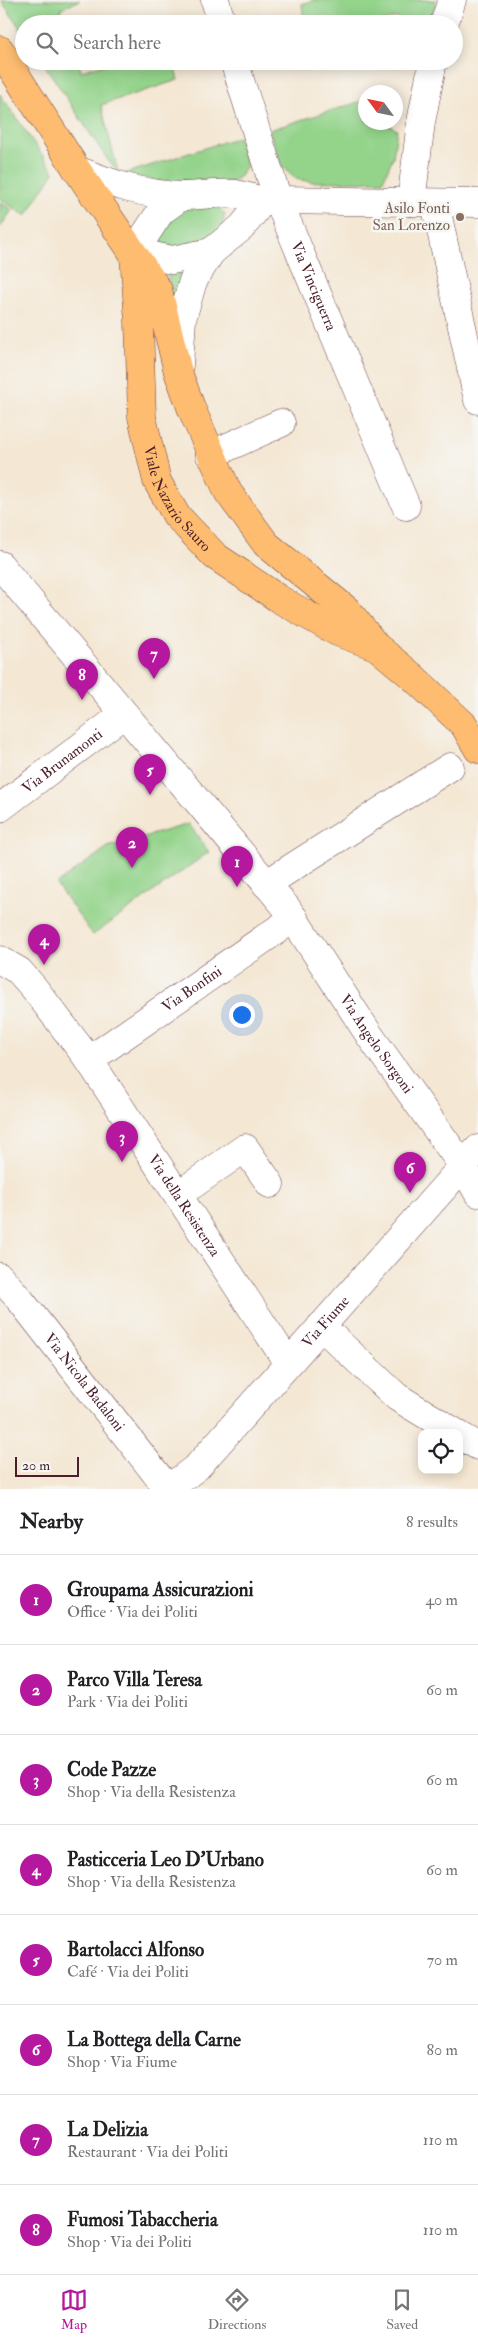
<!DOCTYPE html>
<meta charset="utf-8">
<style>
:root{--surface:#fff;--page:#f2f2f2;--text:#202124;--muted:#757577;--line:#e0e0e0;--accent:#b5179e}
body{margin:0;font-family:"IM FELL Double Pica",serif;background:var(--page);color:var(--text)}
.controls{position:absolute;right:15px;bottom:15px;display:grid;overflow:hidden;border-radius:10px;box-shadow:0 2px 12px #0003}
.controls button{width:45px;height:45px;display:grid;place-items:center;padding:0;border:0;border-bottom:1px solid var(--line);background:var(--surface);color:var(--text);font:25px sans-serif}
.compass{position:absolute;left:358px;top:85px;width:45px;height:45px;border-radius:50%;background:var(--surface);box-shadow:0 2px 12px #0003;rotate:303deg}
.scale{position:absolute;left:15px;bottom:12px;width:64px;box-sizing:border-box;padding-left:5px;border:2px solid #4a1f2b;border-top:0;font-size:14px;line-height:18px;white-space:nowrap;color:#4a1f2b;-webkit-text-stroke:4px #f6f6f2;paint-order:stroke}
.you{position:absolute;left:241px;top:1014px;width:18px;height:18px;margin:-12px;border:4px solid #fff;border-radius:50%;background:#1a73e8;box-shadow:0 0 0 8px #1a73e833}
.badge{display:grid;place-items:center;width:32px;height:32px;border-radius:50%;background:var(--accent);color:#fff;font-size:16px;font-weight:700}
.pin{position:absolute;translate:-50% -41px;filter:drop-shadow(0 1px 2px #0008)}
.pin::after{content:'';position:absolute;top:26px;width:18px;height:15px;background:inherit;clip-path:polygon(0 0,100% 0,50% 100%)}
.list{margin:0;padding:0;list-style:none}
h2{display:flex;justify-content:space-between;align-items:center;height:65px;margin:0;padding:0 20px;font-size:21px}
h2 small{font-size:16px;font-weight:400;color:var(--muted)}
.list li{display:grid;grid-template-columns:32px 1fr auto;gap:15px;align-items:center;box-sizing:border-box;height:90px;padding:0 20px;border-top:1px solid var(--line)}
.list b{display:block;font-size:19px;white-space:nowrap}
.list p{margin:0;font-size:16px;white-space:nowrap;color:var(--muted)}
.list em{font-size:16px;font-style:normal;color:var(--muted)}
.icon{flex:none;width:28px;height:28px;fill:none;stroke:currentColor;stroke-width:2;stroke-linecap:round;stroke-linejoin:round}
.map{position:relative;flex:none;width:478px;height:1489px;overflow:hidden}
.search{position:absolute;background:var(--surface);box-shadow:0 2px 12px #0003;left:15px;right:15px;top:15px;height:55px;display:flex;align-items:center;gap:12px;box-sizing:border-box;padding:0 18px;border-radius:28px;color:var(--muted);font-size:19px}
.sheet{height:785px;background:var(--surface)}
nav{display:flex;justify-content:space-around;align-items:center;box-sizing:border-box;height:70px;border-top:1px solid var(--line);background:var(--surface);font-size:14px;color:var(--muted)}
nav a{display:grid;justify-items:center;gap:2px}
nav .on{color:var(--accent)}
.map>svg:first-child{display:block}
.green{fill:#93d38a;stroke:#6e795a}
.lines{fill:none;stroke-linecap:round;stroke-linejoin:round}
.minor-casing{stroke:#643d44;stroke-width:29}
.major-casing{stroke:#643d44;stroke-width:29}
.minor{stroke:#fff;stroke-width:28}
.major{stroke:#fdbc6f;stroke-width:28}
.education-dot{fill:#8d6e63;stroke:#f6f6f2;stroke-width:2}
.labels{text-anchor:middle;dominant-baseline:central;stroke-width:5;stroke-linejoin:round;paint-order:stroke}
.education-label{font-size:15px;fill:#785e54;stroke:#f6f6f2;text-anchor:end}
.street-label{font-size:15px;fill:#4a1f2b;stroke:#f6f6f2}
</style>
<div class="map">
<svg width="478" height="1489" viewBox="0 0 478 1489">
<rect width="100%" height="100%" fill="#f6f6f2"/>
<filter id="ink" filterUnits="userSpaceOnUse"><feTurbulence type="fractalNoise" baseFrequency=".02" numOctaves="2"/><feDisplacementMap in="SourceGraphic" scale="10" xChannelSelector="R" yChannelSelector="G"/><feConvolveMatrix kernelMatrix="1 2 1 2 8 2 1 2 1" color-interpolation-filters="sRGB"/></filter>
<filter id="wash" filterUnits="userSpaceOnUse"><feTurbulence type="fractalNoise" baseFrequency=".0096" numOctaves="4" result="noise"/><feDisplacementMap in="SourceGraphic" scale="20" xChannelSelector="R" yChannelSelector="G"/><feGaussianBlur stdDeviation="1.12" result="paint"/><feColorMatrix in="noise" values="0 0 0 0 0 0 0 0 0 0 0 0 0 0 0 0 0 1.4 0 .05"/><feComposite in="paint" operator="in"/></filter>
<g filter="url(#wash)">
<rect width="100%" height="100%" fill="#f4e7d3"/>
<g class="green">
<polygon points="1,0 79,0 79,1 60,9 65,24 24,24 24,34"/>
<polygon points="314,0 436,0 430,24 400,24 397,17 374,24 304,24 302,4"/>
<polygon points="42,61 78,61 81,71 116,61 173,61 178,80 101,105 118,171 107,159"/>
<polygon points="0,94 54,172 26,216 0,199"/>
<polygon points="365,100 366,122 386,123 397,130 393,157 383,181 312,182 296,179 282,166 269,130"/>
<polygon points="239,137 247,166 239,177 232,182 158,181 124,174"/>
<polygon points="0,202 12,210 0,228"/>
<path d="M 215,204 L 225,214 L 221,231 L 185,250 L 154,242 C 169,209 180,207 215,204 Z"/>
<polygon points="164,265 185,266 175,319 171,286"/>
<polygon points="189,824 209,852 93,935 56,884 108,847"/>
</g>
</g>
<g filter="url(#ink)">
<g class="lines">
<defs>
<g id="minor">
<polyline points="215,0 222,24"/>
<polyline points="444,24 452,0"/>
<path id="s1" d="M 234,61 L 278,200 L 406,506"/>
<path d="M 77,170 C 112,184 144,195 182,196 C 200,196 219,192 236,194 C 255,197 256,203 278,200 L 478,203"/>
<polyline points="182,196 161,211 134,252 172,260 211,252 242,227 262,202"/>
<polyline points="411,202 421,122 433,61"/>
<polyline points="435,203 478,400"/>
<polyline points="179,365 182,319 193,281 211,252"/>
<polyline points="210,455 281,423"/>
<path id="s2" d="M 0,565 L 286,907 L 370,1036 L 463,1166 L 478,1193"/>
<path id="s3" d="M 0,808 L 124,714"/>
<polyline points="266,884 450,767"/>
<path id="s4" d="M 0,960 L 19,971 L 34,988 L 89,1060 L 288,1363"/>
<path id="s5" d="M 89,1060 L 294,918"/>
<polyline points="178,1195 245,1148 270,1184"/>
<path id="s6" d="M 0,1277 L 21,1301 L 168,1489 L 197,1467 L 478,1149"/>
<polyline points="321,1326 397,1397 456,1433"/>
<polyline points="459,1435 478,1446"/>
</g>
<g id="major">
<polyline points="0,50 77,170 158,290 178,372 192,410 228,492 266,544 348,611 376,646 413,677 464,725 478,749"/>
<path id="s7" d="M 134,256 L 139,322 L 142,417 L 157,481 L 176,515 L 215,556 L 279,599 L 337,632 L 375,646"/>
</g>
</defs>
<use href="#minor" class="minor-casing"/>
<use href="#major" class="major-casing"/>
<use href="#minor" class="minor"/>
<use href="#major" class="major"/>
</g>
</g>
<circle class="education-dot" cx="460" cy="217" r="5"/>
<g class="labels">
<g class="education-label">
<text x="450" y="208">Asilo Fonti<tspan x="450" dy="17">San Lorenzo</tspan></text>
</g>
<g class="street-label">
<text stroke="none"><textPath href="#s1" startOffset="239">Via Vinciguerra</textPath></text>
<text stroke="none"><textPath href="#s7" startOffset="252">Viale Nazario Sauro</textPath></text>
<text stroke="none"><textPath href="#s3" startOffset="78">Via Brunamonti</textPath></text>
<text stroke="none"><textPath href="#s5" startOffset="125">Via Bonfini</textPath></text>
<text stroke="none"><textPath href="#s2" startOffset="610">Via Angelo Sorgoni</textPath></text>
<text stroke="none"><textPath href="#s4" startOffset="309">Via della Resistenza</textPath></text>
<text stroke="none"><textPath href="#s6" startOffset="501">Via Fiume</textPath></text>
<text stroke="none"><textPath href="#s6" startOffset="135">Via Nicola Badaloni</textPath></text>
</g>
</g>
</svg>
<div class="controls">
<button><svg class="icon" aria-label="locate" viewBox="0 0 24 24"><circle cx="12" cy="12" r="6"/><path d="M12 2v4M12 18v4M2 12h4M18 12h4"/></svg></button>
</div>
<svg class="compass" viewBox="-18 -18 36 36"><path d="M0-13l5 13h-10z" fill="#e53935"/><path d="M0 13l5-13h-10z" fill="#757577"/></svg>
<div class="scale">20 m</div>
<div class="you"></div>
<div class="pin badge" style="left:237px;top:887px">1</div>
<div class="pin badge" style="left:132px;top:868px">2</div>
<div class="pin badge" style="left:122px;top:1162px">3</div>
<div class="pin badge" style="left:44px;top:965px">4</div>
<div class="pin badge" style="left:150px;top:795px">5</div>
<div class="pin badge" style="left:410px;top:1193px">6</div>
<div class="pin badge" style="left:154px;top:679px">7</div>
<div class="pin badge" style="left:82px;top:700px">8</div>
<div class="search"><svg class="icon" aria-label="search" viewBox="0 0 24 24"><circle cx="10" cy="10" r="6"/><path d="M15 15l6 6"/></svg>Search here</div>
</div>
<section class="sheet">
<h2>Nearby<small>8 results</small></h2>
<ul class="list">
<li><span class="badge">1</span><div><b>Groupama Assicurazioni</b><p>Office · Via dei Politi</p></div><em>40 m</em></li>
<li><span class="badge">2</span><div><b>Parco Villa Teresa</b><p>Park · Via dei Politi</p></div><em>60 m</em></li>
<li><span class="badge">3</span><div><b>Code Pazze</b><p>Shop · Via della Resistenza</p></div><em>60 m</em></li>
<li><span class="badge">4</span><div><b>Pasticceria Leo D'Urbano</b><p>Shop · Via della Resistenza</p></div><em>60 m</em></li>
<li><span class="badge">5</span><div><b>Bartolacci Alfonso</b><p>Café · Via dei Politi</p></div><em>70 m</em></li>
<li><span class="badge">6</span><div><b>La Bottega della Carne</b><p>Shop · Via Fiume</p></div><em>80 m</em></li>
<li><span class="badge">7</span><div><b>La Delizia</b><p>Restaurant · Via dei Politi</p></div><em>110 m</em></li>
<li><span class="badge">8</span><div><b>Fumosi Tabaccheria</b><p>Shop · Via dei Politi</p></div><em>110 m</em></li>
</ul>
</section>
<nav>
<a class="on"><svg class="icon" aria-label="map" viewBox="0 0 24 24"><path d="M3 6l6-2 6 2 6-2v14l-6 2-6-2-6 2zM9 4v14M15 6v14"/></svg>Map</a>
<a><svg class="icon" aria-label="directions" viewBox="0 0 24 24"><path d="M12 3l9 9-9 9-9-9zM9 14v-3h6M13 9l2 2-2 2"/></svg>Directions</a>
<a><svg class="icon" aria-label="saved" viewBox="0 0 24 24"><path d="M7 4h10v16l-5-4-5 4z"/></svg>Saved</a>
</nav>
